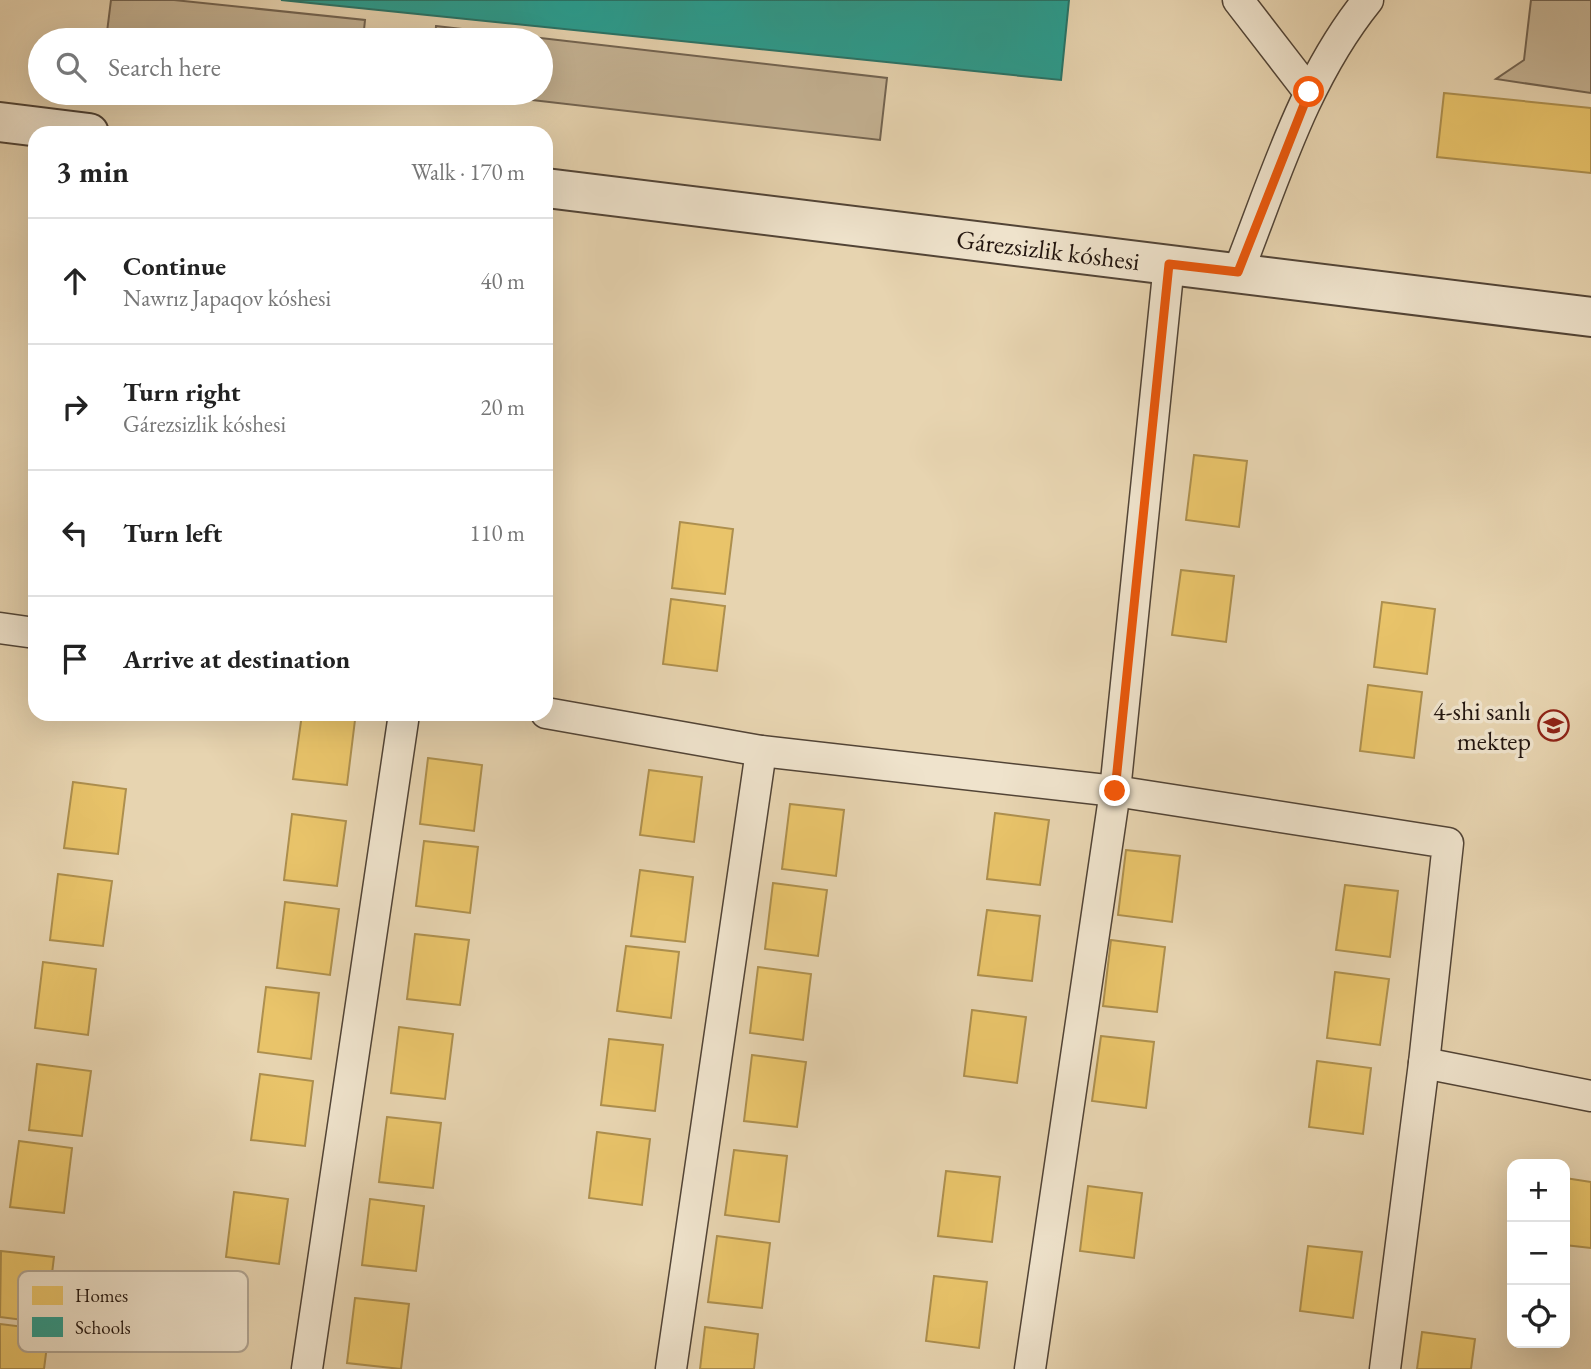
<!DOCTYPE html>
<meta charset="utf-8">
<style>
:root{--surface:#fff;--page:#f6f6f6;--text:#222;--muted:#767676;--line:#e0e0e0}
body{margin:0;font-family:"EB Garamond",serif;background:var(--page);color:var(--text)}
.controls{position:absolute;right:21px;bottom:21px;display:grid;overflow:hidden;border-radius:14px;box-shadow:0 7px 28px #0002}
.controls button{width:63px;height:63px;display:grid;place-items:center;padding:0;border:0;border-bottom:2px solid var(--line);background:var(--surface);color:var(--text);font:35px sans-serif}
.stop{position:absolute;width:21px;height:21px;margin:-16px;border:5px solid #ea580c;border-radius:50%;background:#fff}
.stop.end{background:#ea580c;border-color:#fff;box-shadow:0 2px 7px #0008}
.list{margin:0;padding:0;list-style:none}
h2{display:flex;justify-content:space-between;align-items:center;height:91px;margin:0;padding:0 28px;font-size:30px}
h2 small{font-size:23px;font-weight:400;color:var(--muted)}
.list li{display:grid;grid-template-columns:46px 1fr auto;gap:21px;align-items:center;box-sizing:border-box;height:126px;padding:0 28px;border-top:2px solid var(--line)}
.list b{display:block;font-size:26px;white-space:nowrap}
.list p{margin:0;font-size:23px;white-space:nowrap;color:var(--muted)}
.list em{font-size:23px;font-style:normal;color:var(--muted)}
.icon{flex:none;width:38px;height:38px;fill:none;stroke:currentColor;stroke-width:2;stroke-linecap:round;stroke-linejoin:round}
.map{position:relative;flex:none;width:1591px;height:1369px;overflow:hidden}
.search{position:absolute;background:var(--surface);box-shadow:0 7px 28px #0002;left:28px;top:28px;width:525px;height:77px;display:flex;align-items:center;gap:18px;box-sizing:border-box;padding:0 24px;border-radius:38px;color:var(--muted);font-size:26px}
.panel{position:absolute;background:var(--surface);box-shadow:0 7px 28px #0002;left:28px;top:126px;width:525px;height:595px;border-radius:21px}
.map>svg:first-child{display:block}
.green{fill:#c5b394;stroke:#736451;stroke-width:2}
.homes{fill:#e9c46a;stroke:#ad8f4e;stroke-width:2}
.schools{fill:#2a9d8f;stroke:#277468;stroke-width:2}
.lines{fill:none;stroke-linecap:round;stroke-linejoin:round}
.minor-casing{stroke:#524436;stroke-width:33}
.tertiary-casing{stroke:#524436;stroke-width:42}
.minor{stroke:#efe3cc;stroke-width:30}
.tertiary{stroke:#efe3cc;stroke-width:38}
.route{stroke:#ea580c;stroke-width:9}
.labels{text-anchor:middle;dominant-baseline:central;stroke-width:7;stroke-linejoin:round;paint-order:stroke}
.street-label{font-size:26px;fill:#21140e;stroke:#efe3cc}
.poi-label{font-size:26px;fill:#21140e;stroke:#efe3cc;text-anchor:end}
.key{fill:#efe3cc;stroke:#b1a593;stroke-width:2}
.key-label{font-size:19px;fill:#21140e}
</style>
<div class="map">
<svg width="1591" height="1369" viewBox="0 0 1591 1369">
<rect width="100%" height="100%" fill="#e7d4b0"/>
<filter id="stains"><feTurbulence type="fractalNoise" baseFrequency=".00286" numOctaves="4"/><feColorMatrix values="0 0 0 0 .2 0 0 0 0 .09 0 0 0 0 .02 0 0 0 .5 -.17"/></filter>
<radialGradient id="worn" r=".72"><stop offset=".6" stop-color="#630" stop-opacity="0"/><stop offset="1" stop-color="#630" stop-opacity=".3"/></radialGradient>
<g class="green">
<polygon points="111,0 174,0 365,20 363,40 106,40"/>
<polygon points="1531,0 1591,0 1591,93 1496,79 1524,60"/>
<polygon points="436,26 887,78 880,140 471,93 541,93 541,40 435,40"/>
</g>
<g class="homes">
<polygon points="1444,93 1591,108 1591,173 1437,157"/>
<polygon points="1194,455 1247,461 1239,527 1186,520"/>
<polygon points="680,522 733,529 725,594 672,588"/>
<polygon points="1181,570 1234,576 1226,642 1172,635"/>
<polygon points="671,599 725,606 717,671 663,664"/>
<polygon points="1382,602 1435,609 1427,674 1374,667"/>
<polygon points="1368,685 1422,692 1414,758 1360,751"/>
<polygon points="302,714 355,720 347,785 293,779"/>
<polygon points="428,758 482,765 474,831 420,824"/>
<polygon points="649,770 702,777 694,842 640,835"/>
<polygon points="73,782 126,789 118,854 64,848"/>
<polygon points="790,804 844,810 836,876 782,869"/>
<polygon points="995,813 1049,820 1040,885 987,879"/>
<polygon points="292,814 346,821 337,886 284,880"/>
<polygon points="424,841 478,847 470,913 416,906"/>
<polygon points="1126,850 1180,856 1172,922 1118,915"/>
<polygon points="640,870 693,877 685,942 631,936"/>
<polygon points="58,874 112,881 103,946 50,940"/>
<polygon points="773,883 827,890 818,956 765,949"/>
<polygon points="1345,885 1398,891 1390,957 1336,950"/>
<polygon points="285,902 339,909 330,975 277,968"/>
<polygon points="987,910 1040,916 1032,981 978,975"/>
<polygon points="415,934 469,940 460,1005 407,999"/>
<polygon points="1111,940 1165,947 1157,1012 1103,1006"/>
<polygon points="626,946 679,952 671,1018 617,1011"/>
<polygon points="43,962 96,969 88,1035 35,1028"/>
<polygon points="758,967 811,974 803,1040 750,1033"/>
<polygon points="1335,972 1389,979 1380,1045 1327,1038"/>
<polygon points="266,987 319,993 311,1059 258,1052"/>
<polygon points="972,1010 1026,1017 1017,1083 964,1076"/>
<polygon points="399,1027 453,1034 445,1099 391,1093"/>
<polygon points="1101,1036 1154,1042 1146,1108 1092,1101"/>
<polygon points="609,1039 663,1045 655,1111 601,1105"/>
<polygon points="752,1055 806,1062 797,1127 744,1121"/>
<polygon points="1317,1061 1371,1068 1363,1134 1309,1127"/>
<polygon points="37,1064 91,1071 82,1136 29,1130"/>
<polygon points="260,1074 313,1081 305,1146 251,1140"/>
<polygon points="387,1117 441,1123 433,1188 379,1182"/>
<polygon points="597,1132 650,1139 642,1205 589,1198"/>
<polygon points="19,1141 72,1148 64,1213 10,1207"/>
<polygon points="734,1150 787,1156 779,1222 725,1215"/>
<polygon points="946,1171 1000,1177 992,1242 938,1236"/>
<polygon points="1565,1178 1591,1182 1591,1248 1565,1245"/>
<polygon points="1088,1186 1142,1193 1134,1258 1080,1251"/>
<polygon points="234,1192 288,1199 279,1264 226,1257"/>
<polygon points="370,1199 424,1206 416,1271 362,1265"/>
<polygon points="717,1236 770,1243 762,1308 708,1302"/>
<polygon points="1308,1246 1362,1252 1353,1318 1300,1311"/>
<polygon points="1,1251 54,1257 46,1323 0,1317"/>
<polygon points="934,1276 987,1282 979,1348 926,1341"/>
<polygon points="355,1298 409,1304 401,1369 347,1363"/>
<polygon points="0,1324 49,1330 44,1369 0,1369"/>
<polygon points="705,1327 758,1334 754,1369 700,1369"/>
<polygon points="1422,1332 1475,1339 1471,1369 1417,1369"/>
</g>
<polygon class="schools" points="281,0 1069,0 1061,80"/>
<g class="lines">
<defs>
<g id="minor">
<polyline points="1238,0 1309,92"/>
<path d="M 1238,272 C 1275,178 1304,79 1368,0"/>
<polyline points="0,628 35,633"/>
<polyline points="546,713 761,751 1115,791 1448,843 1424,1063 1385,1369"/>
<polyline points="1424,1063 1591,1096"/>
<polyline points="307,1369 404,714"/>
<polyline points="671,1369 761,751"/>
<polyline points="1030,1369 1115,791 1169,264"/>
</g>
<g id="tertiary">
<polyline points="0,122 89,133"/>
<path id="s1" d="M 546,188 L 1591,317"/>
</g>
</defs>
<use href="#minor" class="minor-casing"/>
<use href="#tertiary" class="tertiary-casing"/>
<use href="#minor" class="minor"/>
<use href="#tertiary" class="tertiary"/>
</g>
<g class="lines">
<polyline class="route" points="1115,791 1169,264 1238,272 1309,92"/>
</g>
<defs>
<symbol id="school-ring" viewBox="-11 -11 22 22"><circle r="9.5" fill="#efe3cc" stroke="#8f2418" stroke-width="1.5"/><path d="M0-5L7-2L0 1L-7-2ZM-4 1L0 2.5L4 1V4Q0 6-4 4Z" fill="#8f2418"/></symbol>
</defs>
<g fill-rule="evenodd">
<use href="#school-ring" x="1536" y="708" width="35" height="35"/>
</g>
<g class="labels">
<g class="street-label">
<text stroke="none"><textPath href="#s1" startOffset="506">Gárezsizlik kóshesi</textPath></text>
</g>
<g class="poi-label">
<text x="1531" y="711">4-shi sanlı<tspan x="1531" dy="30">mektep</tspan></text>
</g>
</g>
<rect x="18" y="1271" width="230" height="81" rx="10" class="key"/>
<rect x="32" y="1286" width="31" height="19" fill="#e9c46a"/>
<rect x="32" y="1317" width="31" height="20" fill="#2a9d8f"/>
<g class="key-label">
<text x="75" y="1302">Homes</text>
<text x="75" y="1334">Schools</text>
</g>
<rect width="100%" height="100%" filter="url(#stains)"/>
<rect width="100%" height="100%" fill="url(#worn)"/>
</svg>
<div class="controls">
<button>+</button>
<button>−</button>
<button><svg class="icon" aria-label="locate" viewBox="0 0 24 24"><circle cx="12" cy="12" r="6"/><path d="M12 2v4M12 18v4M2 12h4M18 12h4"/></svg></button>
</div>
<div class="stop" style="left:1309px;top:92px"></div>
<div class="stop end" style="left:1115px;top:791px"></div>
<div class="search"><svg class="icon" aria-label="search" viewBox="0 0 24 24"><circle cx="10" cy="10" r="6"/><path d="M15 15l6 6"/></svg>Search here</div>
<section class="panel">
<h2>3 min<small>Walk · 170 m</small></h2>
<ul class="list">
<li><svg class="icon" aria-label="ahead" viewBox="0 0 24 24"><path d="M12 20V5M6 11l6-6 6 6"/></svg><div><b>Continue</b><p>Nawrız Japaqov kóshesi</p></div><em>40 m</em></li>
<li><svg class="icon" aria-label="right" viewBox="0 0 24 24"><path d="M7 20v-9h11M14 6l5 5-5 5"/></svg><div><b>Turn right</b><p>Gárezsizlik kóshesi</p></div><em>20 m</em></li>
<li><svg class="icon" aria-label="left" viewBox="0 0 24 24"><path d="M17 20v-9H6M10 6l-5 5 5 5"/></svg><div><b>Turn left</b></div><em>110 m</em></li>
<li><svg class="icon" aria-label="arrive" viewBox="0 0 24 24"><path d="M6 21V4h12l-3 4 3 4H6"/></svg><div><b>Arrive at destination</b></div></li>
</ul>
</section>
</div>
